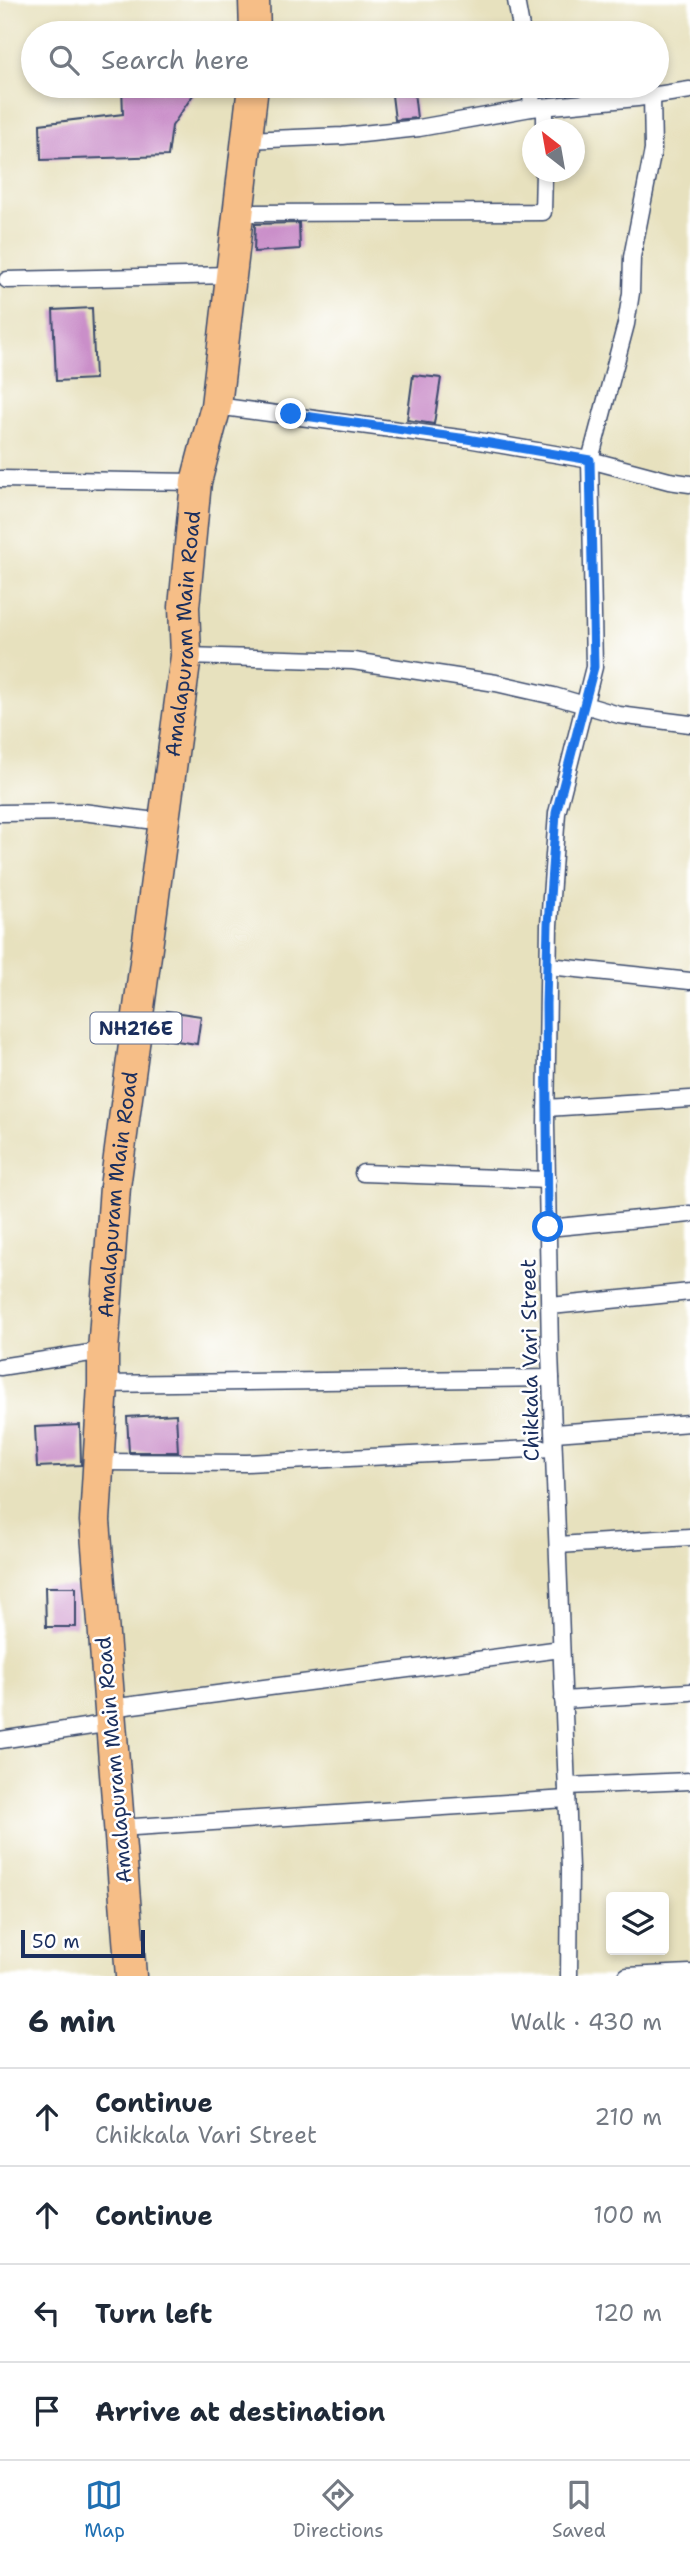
<!DOCTYPE html>
<meta charset="utf-8">
<style>
:root{--surface:#fff;--page:#f6f6f7;--text:#1f2937;--muted:#747a83;--line:#e0e1e3;--accent:#1f6fb2}
body{margin:0;font-family:"Shantell Sans",sans-serif;background:var(--page);color:var(--text)}
.controls{position:absolute;right:21px;bottom:21px;display:grid;overflow:hidden;border-radius:7px;box-shadow:0 4px 10px #0003}
.controls button{width:63px;height:63px;display:grid;place-items:center;padding:0;border:0;border-bottom:2px solid var(--line);background:var(--surface);color:var(--text);font:35px sans-serif}
.compass{position:absolute;left:522px;top:119px;width:63px;height:63px;border-radius:50%;background:var(--surface);box-shadow:0 4px 10px #0003;rotate:329deg}
.scale{position:absolute;left:21px;bottom:18px;width:124px;box-sizing:border-box;padding-left:7px;border:4px solid #1b2f5e;border-top:0;font-size:19px;line-height:24px;white-space:nowrap;color:#1b2f5e;-webkit-text-stroke:5px #fff;paint-order:stroke}
.stop{position:absolute;width:21px;height:21px;margin:-16px;border:5px solid #1a73e8;border-radius:50%;background:#fff}
.stop.end{background:#1a73e8;border-color:#fff;box-shadow:0 2px 7px #0008}
.list{margin:0;padding:0;list-style:none}
h2{display:flex;justify-content:space-between;align-items:center;height:91px;margin:0;padding:0 28px;font-size:30px}
h2 small{font-size:23px;font-weight:400;color:var(--muted)}
.list li{display:grid;grid-template-columns:46px 1fr auto;gap:21px;align-items:center;box-sizing:border-box;height:98px;padding:0 28px;border-top:2px solid var(--line)}
.list b{display:block;font-size:26px;white-space:nowrap}
.list p{margin:0;font-size:23px;white-space:nowrap;color:var(--muted)}
.list em{font-size:23px;font-style:normal;color:var(--muted)}
.icon{flex:none;width:38px;height:38px;fill:none;stroke:currentColor;stroke-width:2;stroke-linecap:round;stroke-linejoin:round}
.map{position:relative;flex:none;width:690px;height:1976px;overflow:hidden}
.search{position:absolute;background:var(--surface);box-shadow:0 4px 10px #0003;left:21px;right:21px;top:21px;height:77px;display:flex;align-items:center;gap:18px;box-sizing:border-box;padding:0 24px;border-radius:38px;color:var(--muted);font-size:26px}
.sheet{height:483px;background:var(--surface)}
nav{display:flex;justify-content:space-around;align-items:center;box-sizing:border-box;height:98px;border-top:2px solid var(--line);background:var(--surface);font-size:19px;color:var(--muted)}
nav a{display:grid;justify-items:center;gap:4px}
nav .on{color:var(--accent)}
.map>svg:first-child{display:block}
.building{fill:#ca8fc9}
.lines{fill:none;stroke-linecap:round;stroke-linejoin:round}
.street-casing{stroke:#3a4a6c;stroke-width:19}
.highway-casing{stroke:#3a4a6c;stroke-width:33}
.street{stroke:#fff;stroke-width:16}
.highway{stroke:#f6be87;stroke-width:30}
.route{stroke:#1a73e8;stroke-width:9}
.labels{text-anchor:middle;dominant-baseline:central;stroke-width:5;stroke-linejoin:round;paint-order:stroke}
.shield{fill:#fff;stroke:#5f6d8e;stroke-width:2}
.shield-label{font-size:19px;font-weight:bold;fill:#1b2f5e}
.street-label{font-size:21px;fill:#1b2f5e;stroke:#fff}
</style>
<div class="map">
<svg width="690" height="1976" viewBox="0 0 690 1976">
<rect width="100%" height="100%" fill="#fff"/>
<filter id="ink" filterUnits="userSpaceOnUse"><feTurbulence type="fractalNoise" baseFrequency=".0143" numOctaves="2"/><feDisplacementMap in="SourceGraphic" scale="14" xChannelSelector="R" yChannelSelector="G"/><feConvolveMatrix kernelMatrix="1 2 1 2 8 2 1 2 1" color-interpolation-filters="sRGB"/></filter>
<filter id="wash" filterUnits="userSpaceOnUse"><feTurbulence type="fractalNoise" baseFrequency=".00686" numOctaves="4" result="noise"/><feDisplacementMap in="SourceGraphic" scale="28" xChannelSelector="R" yChannelSelector="G"/><feGaussianBlur stdDeviation="1.57" result="paint"/><feColorMatrix in="noise" values="0 0 0 0 0 0 0 0 0 0 0 0 0 0 0 0 0 1.4 0 .05"/><feComposite in="paint" operator="in"/></filter>
<g filter="url(#wash)">
<rect width="100%" height="100%" fill="#e7e1be"/>
<g id="blocks">
<g class="building">
<polygon points="122,86 199,86 172,126 168,156 41,160 40,124 123,114"/>
<polygon points="414,92 417,118 395,120 392,95"/>
<polygon points="299,223 300,249 254,252 255,224"/>
<polygon points="92,308 95,379 56,381 53,310"/>
<polygon points="413,375 441,378 434,424 407,420"/>
<polygon points="167,1011 201,1016 197,1044 163,1039"/>
<polygon points="176,1414 178,1452 129,1452 127,1417"/>
<polygon points="80,1425 81,1465 37,1467 35,1427"/>
<polygon points="45,1587 76,1587 76,1627 46,1627"/>
</g>
</g>
</g>
<g filter="url(#ink)">
<use href="#blocks" fill-opacity="0" stroke="#3a4a6c" stroke-width="2"/>
<g class="lines">
<defs>
<g id="street">
<polyline points="516,0 522,33"/>
<polyline points="531,108 532,86"/>
<polyline points="545,130 545,107"/>
<polyline points="246,140 343,136 419,128 531,108 637,98 690,90"/>
<polyline points="238,213 543,212 544,172"/>
<polyline points="7,280 231,275"/>
<polyline points="216,406 467,439 590,460 669,481 690,484"/>
<polyline points="0,479 196,482"/>
<polyline points="186,656 353,661 496,683 554,696 619,715 690,724"/>
<polyline points="0,813 82,812 164,822"/>
<polyline points="549,966 690,981"/>
<polyline points="546,1108 690,1099"/>
<polyline points="363,1173 548,1180"/>
<polyline points="548,1228 690,1214"/>
<polyline points="551,1306 690,1292"/>
<polyline points="0,1367 103,1351"/>
<polyline points="103,1384 551,1378"/>
<polyline points="555,1433 690,1423"/>
<polyline points="98,1462 247,1463 553,1448"/>
<polyline points="558,1545 690,1537"/>
<polyline points="563,1700 690,1692"/>
<polyline points="110,1708 561,1649"/>
<polyline points="0,1740 111,1723"/>
<polyline points="567,1786 690,1781"/>
<polyline points="119,1828 567,1799"/>
<polyline points="569,1976 570,1868 550,1352 546,1124 549,925 557,813 594,667 590,460 626,324 631,293 632,257 653,150 652,96"/>
<polyline points="627,1976 690,1973"/>
</g>
<g id="highway">
<polyline points="254,0 255,33"/>
<path id="s1" d="M 131,1976 L 95,1521 L 103,1384 L 103,1351 L 115,1187 L 186,656 L 184,607 L 196,482 L 216,406 L 253,86"/>
</g>
</defs>
<use href="#street" class="street-casing"/>
<use href="#highway" class="highway-casing"/>
<use href="#street" class="street"/>
<use href="#highway" class="highway"/>
</g>
</g>
<g class="lines" filter="url(#ink)">
<polyline class="route" points="291,414 467,439 590,460 594,667 556,813 548,925 546,1004 548,1227"/>
</g>
<g class="labels">
<rect class="shield" x="90.5" y="1012.5" width="91" height="31" rx="5"/>
<g class="shield-label">
<text x="136" y="1028">NH216E</text>
</g>
<g class="street-label">
<text stroke="none"><textPath href="#s1" startOffset="1349">Amalapuram Main Road</textPath></text>
<text stroke="none"><textPath href="#s1" startOffset="784">Amalapuram Main Road</textPath></text>
<text transform="translate(530 1360) rotate(-91)">Chikkala Vari Street</text>
<text transform="translate(114 1760) rotate(-95)">Amalapuram Main Road</text>
</g>
</g>
</svg>
<div class="controls">
<button><svg class="icon" aria-label="layers" viewBox="0 0 24 24"><path d="M12 4l9 5-9 5-9-5zM3 14l9 5 9-5"/></svg></button>
</div>
<svg class="compass" viewBox="-18 -18 36 36"><path d="M0-13l5 13h-10z" fill="#e53935"/><path d="M0 13l5-13h-10z" fill="#747a83"/></svg>
<div class="scale">50 m</div>
<div class="stop" style="left:548px;top:1227px"></div>
<div class="stop end" style="left:291px;top:414px"></div>
<div class="search"><svg class="icon" aria-label="search" viewBox="0 0 24 24"><circle cx="10" cy="10" r="6"/><path d="M15 15l6 6"/></svg>Search here</div>
</div>
<section class="sheet">
<h2>6 min<small>Walk · 430 m</small></h2>
<ul class="list">
<li><svg class="icon" aria-label="ahead" viewBox="0 0 24 24"><path d="M12 20V5M6 11l6-6 6 6"/></svg><div><b>Continue</b><p>Chikkala Vari Street</p></div><em>210 m</em></li>
<li><svg class="icon" aria-label="ahead" viewBox="0 0 24 24"><path d="M12 20V5M6 11l6-6 6 6"/></svg><div><b>Continue</b></div><em>100 m</em></li>
<li><svg class="icon" aria-label="left" viewBox="0 0 24 24"><path d="M17 20v-9H6M10 6l-5 5 5 5"/></svg><div><b>Turn left</b></div><em>120 m</em></li>
<li><svg class="icon" aria-label="arrive" viewBox="0 0 24 24"><path d="M6 21V4h12l-3 4 3 4H6"/></svg><div><b>Arrive at destination</b></div></li>
</ul>
</section>
<nav>
<a class="on"><svg class="icon" aria-label="map" viewBox="0 0 24 24"><path d="M3 6l6-2 6 2 6-2v14l-6 2-6-2-6 2zM9 4v14M15 6v14"/></svg>Map</a>
<a><svg class="icon" aria-label="directions" viewBox="0 0 24 24"><path d="M12 3l9 9-9 9-9-9zM9 14v-3h6M13 9l2 2-2 2"/></svg>Directions</a>
<a><svg class="icon" aria-label="saved" viewBox="0 0 24 24"><path d="M7 4h10v16l-5-4-5 4z"/></svg>Saved</a>
</nav>
